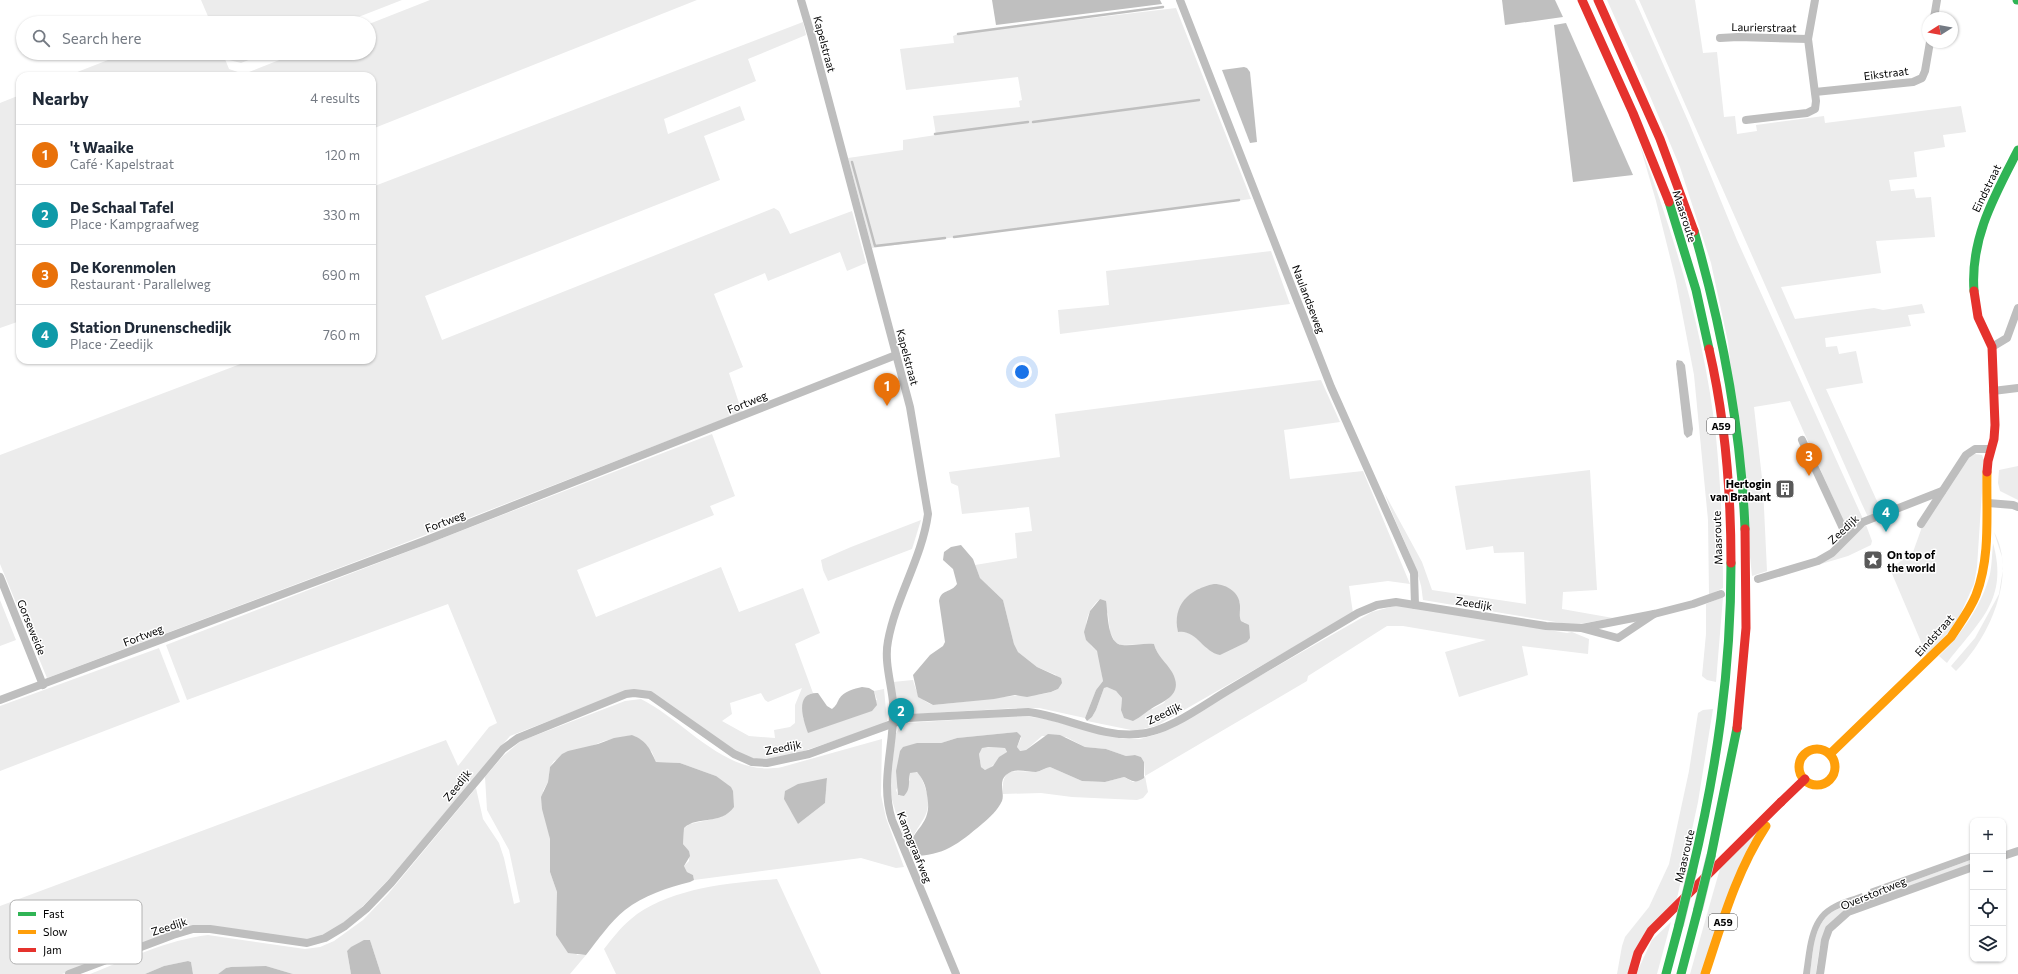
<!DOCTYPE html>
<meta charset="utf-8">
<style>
:root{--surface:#fff;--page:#f6f6f7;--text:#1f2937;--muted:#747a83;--line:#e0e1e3;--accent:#595959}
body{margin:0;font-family:Commissioner,sans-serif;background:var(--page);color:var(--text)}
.controls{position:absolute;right:12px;bottom:12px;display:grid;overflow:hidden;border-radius:8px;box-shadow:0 1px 3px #0004}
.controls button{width:36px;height:36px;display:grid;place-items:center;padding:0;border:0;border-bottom:1px solid var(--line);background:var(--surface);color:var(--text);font:20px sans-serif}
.compass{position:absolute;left:1922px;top:12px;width:36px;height:36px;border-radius:50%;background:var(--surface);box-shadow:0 1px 3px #0004;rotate:259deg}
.you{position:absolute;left:1022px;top:372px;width:14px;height:14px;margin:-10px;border:3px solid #fff;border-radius:50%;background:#1a73e8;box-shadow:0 0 0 6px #1a73e833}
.badge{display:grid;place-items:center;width:26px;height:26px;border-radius:50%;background:var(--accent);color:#fff;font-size:13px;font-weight:700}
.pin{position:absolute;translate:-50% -33px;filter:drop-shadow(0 1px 2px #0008)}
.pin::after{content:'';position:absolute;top:21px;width:14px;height:12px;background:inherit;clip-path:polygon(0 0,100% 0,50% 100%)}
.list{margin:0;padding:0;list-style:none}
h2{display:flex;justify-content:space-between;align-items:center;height:52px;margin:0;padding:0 16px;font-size:17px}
h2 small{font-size:13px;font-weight:400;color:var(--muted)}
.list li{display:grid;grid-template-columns:26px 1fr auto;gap:12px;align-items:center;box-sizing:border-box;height:60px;padding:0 16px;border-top:1px solid var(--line)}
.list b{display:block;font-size:15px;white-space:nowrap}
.list p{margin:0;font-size:13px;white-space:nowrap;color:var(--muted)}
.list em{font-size:13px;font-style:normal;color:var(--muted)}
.icon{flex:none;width:22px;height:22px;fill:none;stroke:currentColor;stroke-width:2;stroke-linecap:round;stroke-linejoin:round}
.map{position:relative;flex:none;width:2018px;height:974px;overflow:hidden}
.search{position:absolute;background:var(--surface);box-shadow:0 1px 3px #0004;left:16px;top:16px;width:360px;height:44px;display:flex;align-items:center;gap:10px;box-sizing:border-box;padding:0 14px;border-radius:22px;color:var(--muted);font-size:15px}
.panel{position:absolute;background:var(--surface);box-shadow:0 1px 3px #0004;left:16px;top:72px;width:360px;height:292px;border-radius:12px}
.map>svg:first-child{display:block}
.green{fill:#ececec;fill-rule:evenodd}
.water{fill:#bfbfbf;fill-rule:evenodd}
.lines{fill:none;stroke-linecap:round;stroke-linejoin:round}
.stream{stroke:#bfbfbf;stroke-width:2.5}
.street{stroke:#bebebe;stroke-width:8}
.fast{stroke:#30b455;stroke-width:9}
.slow{stroke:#ff9f0a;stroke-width:9}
.jam{stroke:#e5322d;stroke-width:9}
.fast-bridge-casing{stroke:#dbdbdb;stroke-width:10;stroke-linecap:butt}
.fast-bridge{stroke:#30b455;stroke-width:9}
.labels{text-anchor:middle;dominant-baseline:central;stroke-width:3;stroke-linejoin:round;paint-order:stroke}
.shield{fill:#fff;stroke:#4c4c4c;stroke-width:1}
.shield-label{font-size:10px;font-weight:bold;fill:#000}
.street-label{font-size:11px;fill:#000;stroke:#fff}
.poi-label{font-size:11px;font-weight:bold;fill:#000;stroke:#fff;text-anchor:end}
.key{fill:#fff;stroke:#b2b2b2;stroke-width:1}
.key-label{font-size:11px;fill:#000}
</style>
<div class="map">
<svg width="2018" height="974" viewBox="0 0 2018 974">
<rect width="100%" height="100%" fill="#fff"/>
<g class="green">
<polygon points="201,0 402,0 343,23 204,23 210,21"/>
<polygon points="430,0 697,0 372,129 372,76 67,76 126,53 266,53 241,63 225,59 229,69 244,74 297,53 369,53 369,24"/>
<polygon points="1607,0 1635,0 1689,123 1737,240 1863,519 1852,526 1845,525 1790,401 1754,407 1763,487 1767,571 1752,576 1728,342 1711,263 1680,167 1647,89"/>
<polygon points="1639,0 1695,0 1703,53 1717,52 1724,117 1735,116 1737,134 1757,131 1756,125 1824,116 1825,123 1961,106 1966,132 1943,135 1945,147 1914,152 1917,177 1889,180 1891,191 1914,189 1916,198 1931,197 1935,237 1876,241 1881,273 1781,287 1795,319 1874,308 1883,310 1922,304 1925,313 1908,315 1911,326 1825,338 1826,347 1837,346 1839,354 1856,351 1863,383 1826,389 1882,512 1868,517 1861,502"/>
<polygon points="1176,8 1251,199 872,248 848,158 903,150 903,140 936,135 933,116 1020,107 1019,101 1022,100 1018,77 906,90 900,49 954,43 953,36 958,34"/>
<polygon points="803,22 806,35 748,59 756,81 664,119 668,134 740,106 745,120 704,136 720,180 425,296 442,340 774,208 779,211 790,234 852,211 866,263 847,271 840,252 768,281 765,273 714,294 743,367 729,373 742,412 389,549 47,678 0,564 0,455 251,360 372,360 372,187"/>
<polygon points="20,95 20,321 0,328 0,103"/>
<path d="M 1639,142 C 1675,237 1705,336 1716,437 C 1721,487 1723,538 1723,588 L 1709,595 L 1708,520 L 1694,375 L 1676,281 L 1656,201 Z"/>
<polygon points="1271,251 1290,304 1060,334 1058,310 1109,305 1106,271"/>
<path d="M 1321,380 L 1340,422 L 1284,430 L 1290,479 L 1363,471 L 1410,584 L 1388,581 L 1349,586 L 1353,613 L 1158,725 L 1136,731 L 1087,721 L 1092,717 L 1096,710 L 1104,688 L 1106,686 L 1116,691 L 1122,698 L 1121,710 L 1152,709 L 1164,703 L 1175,685 C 1171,666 1159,662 1154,644 L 1121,645 L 1115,642 L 1110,632 L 1108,614 L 1100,599 C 1086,610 1082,629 1090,644 C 1092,648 1096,649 1098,653 C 1102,662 1101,672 1103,681 L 1096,690 L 1085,718 L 1039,708 L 1019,708 L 912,714 C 895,714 895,696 893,682 L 913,680 C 916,692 920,701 933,705 C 960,703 987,698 1013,696 C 1029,694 1043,697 1058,689 L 1056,675 L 1037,667 L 1018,652 L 1014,644 L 1003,600 L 980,578 L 975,565 L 1017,558 L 1015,533 L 1032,531 L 1029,507 L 962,514 L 958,486 L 951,483 L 949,472 L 1060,457 L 1055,414 ZM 1200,588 L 1240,602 L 1239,614 L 1241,621 L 1246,623 L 1211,651 C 1200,643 1193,630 1178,631 C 1174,616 1187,597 1200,588 Z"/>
<path d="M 712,434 L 735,496 L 710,506 L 714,515 L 577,570 L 596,617 L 721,567 L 739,612 L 803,588 L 820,633 L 795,644 L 813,693 L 808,695 L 803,719 L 877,700 L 874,691 L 884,689 L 887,721 L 881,725 L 783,758 L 767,761 L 741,756 L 639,690 L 577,710 L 510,736 L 389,879 L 354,915 L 326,935 L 308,940 L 203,928 L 62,974 L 0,974 L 0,906 L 446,740 L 458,766 L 489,727 L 497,723 L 448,604 L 187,700 L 166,645 ZM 802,688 L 795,705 L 795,723 L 790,727 L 774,730 L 775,738 L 749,736 L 722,721 L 732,714 L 730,703 L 761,693 L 765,700 L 768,702 Z"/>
<polygon points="1975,454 1982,455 1984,460 1977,567 1974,584 1956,624 1927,656 1890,569 1913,552 1922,527 1966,458"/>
<polygon points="2018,466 2018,500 2000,491 1998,483 1999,470"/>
<path d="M 1590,470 L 1597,590 L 1563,592 L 1562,609 L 1613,618 L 1574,625 L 1423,600 C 1422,594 1422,588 1420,582 C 1411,551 1395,524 1385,494 L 1422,562 L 1432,590 L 1526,604 L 1524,552 L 1494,553 L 1493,546 L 1466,550 L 1455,486 Z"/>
<polygon points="921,520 912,549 828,581 823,570 821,560 851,547"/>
<polygon points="1866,525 1872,541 1871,545 1848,556 1821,564"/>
<path d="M 1994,532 C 2018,575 1989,639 1956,671 L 1951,666 L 1975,638 L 1999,594 L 2003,569 L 2002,557 Z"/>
<path d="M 1993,543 C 2009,600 1979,621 1947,663 L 1939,656 C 1962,634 1982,605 1990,574 C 1992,564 1992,553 1993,543 Z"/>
<polygon points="1723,597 1716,682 1707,680 1702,676 1706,634 1706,604"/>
<polygon points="0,600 16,640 0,646"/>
<path d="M 1398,605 L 1567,633 L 1572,632 L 1589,639 L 1588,654 L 1522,646 L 1528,675 L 1459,697 L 1445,652 L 1486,640 L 1403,626 L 1387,626 L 1308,676 L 1307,681 L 1145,776 L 1148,792 L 1143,798 L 1137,800 L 1072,797 L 1041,793 L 1003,794 C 1001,765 1015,772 1035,772 C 1040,772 1045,768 1050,767 L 1082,781 L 1105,782 L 1124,777 L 1133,782 L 1145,776 L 1144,762 L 1141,757 L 1135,755 L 1126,756 L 1106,749 L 1085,747 L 1066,737 L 1042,736 L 1026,750 L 1019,751 L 1017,747 L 1021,738 L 1017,732 L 957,738 L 941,743 L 930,743 L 896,790 L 898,795 L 900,796 L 910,780 L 910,773 L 913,771 C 919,772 921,777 923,782 C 939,818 913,822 909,850 L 901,830 L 890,793 L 895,735 L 900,727 L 906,723 L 1020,716 L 1041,718 L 1123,739 L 1140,739 L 1158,734 L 1372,612 Z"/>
<polygon points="159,648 180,702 0,771 0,706"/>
<path d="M 641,699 C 687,722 726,778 782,767 L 882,739 L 881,795 L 886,818 L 904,867 L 896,868 L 861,858 L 694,880 L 693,875 L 687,872 L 684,866 L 689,861 L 689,851 L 683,844 L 684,828 L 690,824 L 722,817 L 716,776 L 680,763 L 656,762 L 652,752 L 632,735 L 604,741 L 554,761 L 550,767 L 548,782 L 543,791 L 550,839 L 550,872 L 557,892 L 557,912 L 577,955 L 586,955 L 570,974 L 381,974 L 370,940 L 359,943 L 347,951 L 351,974 L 293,974 L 266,966 L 231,967 L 226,968 L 218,974 L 193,974 L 191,962 L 188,961 L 164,966 L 145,974 L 90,974 C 128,959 167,940 208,935 L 305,949 L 320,947 L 334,941 L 363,920 L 388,894 L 476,788 L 483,819 L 499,843 L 504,858 L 514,904 L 520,902 L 509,850 L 487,810 L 485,777 L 503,756 L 521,741 L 625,701 ZM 827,778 L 825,803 L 798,824 L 793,813 Z"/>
<polygon points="1713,709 1698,802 1676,903 1627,974 1617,974 1622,946 1625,937 1649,907 1669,864 1689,771 1698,713 1703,710"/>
<path d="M 982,747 L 1005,748 L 1007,753 C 998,758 993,768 985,770 L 981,767 L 979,754 Z"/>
<polygon points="1768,817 1701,974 1690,974 1721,865"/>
<polygon points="1973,859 1973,864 1876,899 1872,896"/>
<path d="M 777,879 L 821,974 L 616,974 L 604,949 C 612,939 620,928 631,919 C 668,888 730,883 777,879 Z"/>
<path d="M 1864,900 L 1864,904 C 1821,920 1822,932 1816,974 L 1810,974 C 1813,954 1813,924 1832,912 C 1841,906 1854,904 1864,900 Z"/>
<polygon points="1671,922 1657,974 1636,974 1652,940"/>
</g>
<g class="water">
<polygon points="992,0 1160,0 1162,4 996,25"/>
<polygon points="1502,0 1555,0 1563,17 1505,25"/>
<polygon points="1566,23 1633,175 1573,182 1554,25"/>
<polygon points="1244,67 1247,68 1250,72 1257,142 1250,143 1222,70"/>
<polygon points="1677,360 1682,361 1685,365 1693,429 1692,435 1687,438 1684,434 1676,364"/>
<path d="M 961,545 L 973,559 L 980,578 L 1003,600 L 1014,644 L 1018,652 L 1037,667 L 1061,678 L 1062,683 L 1058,689 L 1051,692 L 1027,697 L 1015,695 L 994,699 L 933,705 L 918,697 L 913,675 L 930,655 L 943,646 L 945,642 L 939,601 C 941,589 951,593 957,584 L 953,569 L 943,560 L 944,552 L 951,547 Z"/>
<path d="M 1214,584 C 1227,584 1241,593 1240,608 C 1240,613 1239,615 1241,621 L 1249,625 L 1250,638 L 1247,642 L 1220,655 C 1203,652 1196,629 1178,632 C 1172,605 1189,589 1214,584 Z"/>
<path d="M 1100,599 L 1106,601 C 1108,613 1107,644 1122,645 C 1133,646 1143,643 1154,644 C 1157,656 1166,662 1172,672 C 1183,692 1169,699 1154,707 C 1147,711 1141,717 1133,721 L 1124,718 L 1121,710 L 1122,698 L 1116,691 L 1107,687 L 1104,688 L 1096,710 L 1092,717 L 1087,721 L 1085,718 L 1096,690 L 1103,681 L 1097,651 L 1086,640 L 1084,632 L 1090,611 Z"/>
<path d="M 862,687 L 869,688 L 874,691 L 877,705 L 872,711 L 808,733 C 803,719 794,692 818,693 L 827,706 L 832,709 C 836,706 837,703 839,699 C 844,691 854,689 862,687 Z"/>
<path d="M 1017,732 L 1021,736 L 1017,747 L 1020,751 L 1026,750 L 1048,734 L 1060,735 L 1085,747 L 1106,749 L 1126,756 L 1135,755 L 1141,757 L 1144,762 L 1144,778 C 1135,784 1133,781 1124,777 L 1105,782 L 1082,781 L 1050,767 C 1045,768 1041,771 1036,772 C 1026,772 1015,767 1006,775 C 998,782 1005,793 1002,801 C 998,810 989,818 982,824 C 958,844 944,856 912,856 C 904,838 923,830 927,814 C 929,808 928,801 927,795 C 926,786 923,779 917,772 L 910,773 C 908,782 911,789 904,796 L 898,795 L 896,771 L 900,751 L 903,747 L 917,743 L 941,743 L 957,738 ZM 988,747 L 1005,748 L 1007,752 L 999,757 L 993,766 L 985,770 L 981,767 L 979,754 L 982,748 Z"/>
<path d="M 632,735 C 647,741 650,749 656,762 L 680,763 L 716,776 L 731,787 L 733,791 L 734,807 C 720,826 698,815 684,828 L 683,844 L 689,851 L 690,856 L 684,866 L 687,872 L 693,875 L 694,880 L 690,882 C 667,888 644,895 625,910 C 610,922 598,940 586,955 L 568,953 L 556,935 L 557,892 L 550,872 L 550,839 L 542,809 L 541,797 L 548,782 L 550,767 L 562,754 L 568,751 L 598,744 L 614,738 Z"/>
<polygon points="827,778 825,803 798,824 784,799 785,791 798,784"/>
<polygon points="1973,852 1973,859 1872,896 1870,889"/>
<path d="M 1862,893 L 1864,900 C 1854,904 1841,906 1832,912 C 1813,924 1813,954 1810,974 L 1803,974 C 1807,951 1807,919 1830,906 C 1839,900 1852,897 1862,893 Z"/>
<polygon points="364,940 370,940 381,974 351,974 347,951 351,947"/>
<polygon points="188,961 191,962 193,974 145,974 164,966"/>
<polygon points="266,966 293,974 218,974 226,968 231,967"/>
</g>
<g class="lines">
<g class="stream">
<polyline points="958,34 1163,7"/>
<polyline points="1033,122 1199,100"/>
<polyline points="935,134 1028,122"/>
<polyline points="852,162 875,246 945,238"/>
<polyline points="954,237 1239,200"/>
</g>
<g class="street">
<path d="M 801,0 L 811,34 L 910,407 L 928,514 C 922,558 896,597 888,641 C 884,661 891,682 893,702 C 896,742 879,780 892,820 L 956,974"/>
<polyline points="1180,0 1331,387 1414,573 1415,605"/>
<polyline points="1934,18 1937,0"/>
<polyline points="1720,38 1738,37 1808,39"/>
<polyline points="1815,92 1913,82 1922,78 1925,71 1930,42"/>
<polyline points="1746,120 1807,113 1815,109 1816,101 1808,39 1815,0"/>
<polyline points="1992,347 2007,338 2018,308"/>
<polyline points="1993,391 2018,388"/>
<polyline points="1802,440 1847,537"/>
<polyline points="1988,503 2013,505 2018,507"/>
<polyline points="1921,524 1966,455 1975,449 1990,449"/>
<polyline points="0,577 43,685"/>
<polyline points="1758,579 1818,561 1832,553 1863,522 1942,491"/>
<polyline points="1582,628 1654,614 1693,604 1721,594"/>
<polyline points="0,700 424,541 896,355"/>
<polyline points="2003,856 2018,851"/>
<path d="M 69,974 L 173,935 L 193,929 L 210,929 L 307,943 L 325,938 L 345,926 L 366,909 L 391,883 L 503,749 L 518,738 L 626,694 L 634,693 L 650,695 L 734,754 L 752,762 L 767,763 L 809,754 L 908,718 L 1028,712 C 1064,716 1102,738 1138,734 C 1168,732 1202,706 1227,691 C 1271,665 1314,639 1358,613 L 1377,605 L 1396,602 L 1546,626 L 1581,628 L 1618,638 L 1654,614"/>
<polyline points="1820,974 1825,940 1829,929 1848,912 1973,867"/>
</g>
<g class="fast">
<polyline points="2017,0 2018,0"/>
<polyline points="1669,202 1696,290 1709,349"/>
<path d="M 1694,231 C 1722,328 1741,428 1745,529"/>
<path d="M 1974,291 C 1970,238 1995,195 2018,150"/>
<polyline points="1711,856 1737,728"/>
<path d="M 1692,872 C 1717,768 1731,670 1731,563"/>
<polyline points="1666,974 1679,925"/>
<polyline points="1681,974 1698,909"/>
</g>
<g class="slow">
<circle cx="1817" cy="767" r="18"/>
<path d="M 1830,754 L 1951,637 C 1960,623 1970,610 1976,595 C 1991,556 1986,513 1987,472"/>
<path d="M 1705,974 C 1722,923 1736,872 1766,826"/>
</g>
<g class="jam">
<polyline points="1582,0 1633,113 1669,202"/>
<polyline points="1598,0 1660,139 1694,231"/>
<polyline points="1974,291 1978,317 1992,347 1995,425 1994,439 1988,461 1987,472"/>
<path d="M 1709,349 C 1725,418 1731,492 1731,563"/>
<polyline points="1737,728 1746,628 1745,529"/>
<polyline points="1781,802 1805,779"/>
<polyline points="1632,974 1638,953 1651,931 1781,802"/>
</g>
<defs>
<g id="fast-bridge">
<polyline points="1698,909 1711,856"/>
<polyline points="1679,925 1692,872"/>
</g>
</defs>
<use href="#fast-bridge" class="fast-bridge-casing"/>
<use href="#fast-bridge" class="fast-bridge"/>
</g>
<defs>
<symbol id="building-square" viewBox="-11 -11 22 22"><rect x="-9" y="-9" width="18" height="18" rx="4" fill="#595959" stroke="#fff"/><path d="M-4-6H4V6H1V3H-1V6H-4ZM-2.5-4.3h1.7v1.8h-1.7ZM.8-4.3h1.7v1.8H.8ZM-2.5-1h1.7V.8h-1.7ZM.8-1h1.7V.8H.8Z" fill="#fff"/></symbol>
<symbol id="sight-square" viewBox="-11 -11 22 22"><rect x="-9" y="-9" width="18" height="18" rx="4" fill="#595959" stroke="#fff"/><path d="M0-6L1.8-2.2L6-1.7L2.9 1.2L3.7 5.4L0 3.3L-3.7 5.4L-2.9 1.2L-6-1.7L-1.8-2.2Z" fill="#fff"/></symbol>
</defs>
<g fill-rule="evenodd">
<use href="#building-square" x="1774" y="478" width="22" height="22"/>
<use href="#sight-square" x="1862" y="549" width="22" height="22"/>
</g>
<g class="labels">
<g class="shield">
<rect x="1707" y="418" width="28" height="16" rx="3"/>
<rect x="1709" y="914" width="28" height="16" rx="3"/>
</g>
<g class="shield-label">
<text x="1721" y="426">A59</text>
<text x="1723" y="922">A59</text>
</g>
<g class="street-label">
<text transform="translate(1764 27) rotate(1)">Laurierstraat</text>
<text transform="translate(825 44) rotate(75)">Kapelstraat</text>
<text transform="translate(1886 73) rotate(-7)">Eikstraat</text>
<text transform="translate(1986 188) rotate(-64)">Eindstraat</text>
<text transform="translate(1685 216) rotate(72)">Maasroute</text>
<text transform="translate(1309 299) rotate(69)">Naulandseweg</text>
<text transform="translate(908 357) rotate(75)">Kapelstraat</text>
<text transform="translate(747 402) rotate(-22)">Fortweg</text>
<text transform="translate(445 521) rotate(-21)">Fortweg</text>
<text transform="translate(1843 529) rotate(-43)">Zeedijk</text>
<text transform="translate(1717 538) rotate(-92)">Maasroute</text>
<text transform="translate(1474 603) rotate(9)">Zeedijk</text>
<text transform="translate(32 627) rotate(68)">Gorseweide</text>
<text transform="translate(143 635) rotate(-21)">Fortweg</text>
<text transform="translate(1934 635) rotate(-48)">Eindstraat</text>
<text transform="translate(1164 713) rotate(-25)">Zeedijk</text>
<text transform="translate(783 747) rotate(-11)">Zeedijk</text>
<text transform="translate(457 785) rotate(-51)">Zeedijk</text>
<text transform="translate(915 847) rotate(68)">Kampgraafweg</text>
<text transform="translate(1684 856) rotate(-77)">Maasroute</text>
<text transform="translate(1873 893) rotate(-22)">Overstortweg</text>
<text transform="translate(169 926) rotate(-18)">Zeedijk</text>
</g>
<g class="poi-label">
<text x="1771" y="483">Hertogin<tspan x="1771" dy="13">van Brabant</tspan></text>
<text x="1887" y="554" text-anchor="start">On top of<tspan x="1887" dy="13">the world</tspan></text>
</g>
</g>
<rect x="10" y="900" width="132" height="64" rx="6" class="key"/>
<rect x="18" y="912" width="18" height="4" fill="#30b455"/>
<rect x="18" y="930" width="18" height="4" fill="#ff9f0a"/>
<rect x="18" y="948" width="18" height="4" fill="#e5322d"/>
<g class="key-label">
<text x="43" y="918">Fast</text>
<text x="43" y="936">Slow</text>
<text x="43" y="954">Jam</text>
</g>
</svg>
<div class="controls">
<button>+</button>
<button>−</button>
<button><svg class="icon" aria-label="locate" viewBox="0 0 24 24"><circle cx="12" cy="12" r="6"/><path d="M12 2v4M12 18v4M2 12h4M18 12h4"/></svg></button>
<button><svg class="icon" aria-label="layers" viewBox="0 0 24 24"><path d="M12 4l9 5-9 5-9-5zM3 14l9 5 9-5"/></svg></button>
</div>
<svg class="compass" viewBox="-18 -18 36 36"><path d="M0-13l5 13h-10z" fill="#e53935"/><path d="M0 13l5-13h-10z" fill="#747a83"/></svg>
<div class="you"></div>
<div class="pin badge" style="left:887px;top:406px;background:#e8710a">1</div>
<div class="pin badge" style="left:901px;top:731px;background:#0f9aa8">2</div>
<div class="pin badge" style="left:1809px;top:476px;background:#e8710a">3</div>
<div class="pin badge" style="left:1886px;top:532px;background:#0f9aa8">4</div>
<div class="search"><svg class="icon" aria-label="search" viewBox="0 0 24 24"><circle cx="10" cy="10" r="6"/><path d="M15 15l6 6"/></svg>Search here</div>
<section class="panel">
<h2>Nearby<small>4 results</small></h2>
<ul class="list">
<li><span class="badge" style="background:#e8710a">1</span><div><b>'t Waaike</b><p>Café · Kapelstraat</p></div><em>120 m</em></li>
<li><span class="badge" style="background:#0f9aa8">2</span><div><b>De Schaal Tafel</b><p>Place · Kampgraafweg</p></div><em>330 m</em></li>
<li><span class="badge" style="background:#e8710a">3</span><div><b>De Korenmolen</b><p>Restaurant · Parallelweg</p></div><em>690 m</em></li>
<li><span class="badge" style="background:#0f9aa8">4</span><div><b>Station Drunenschedijk</b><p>Place · Zeedijk</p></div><em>760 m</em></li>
</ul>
</section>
</div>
